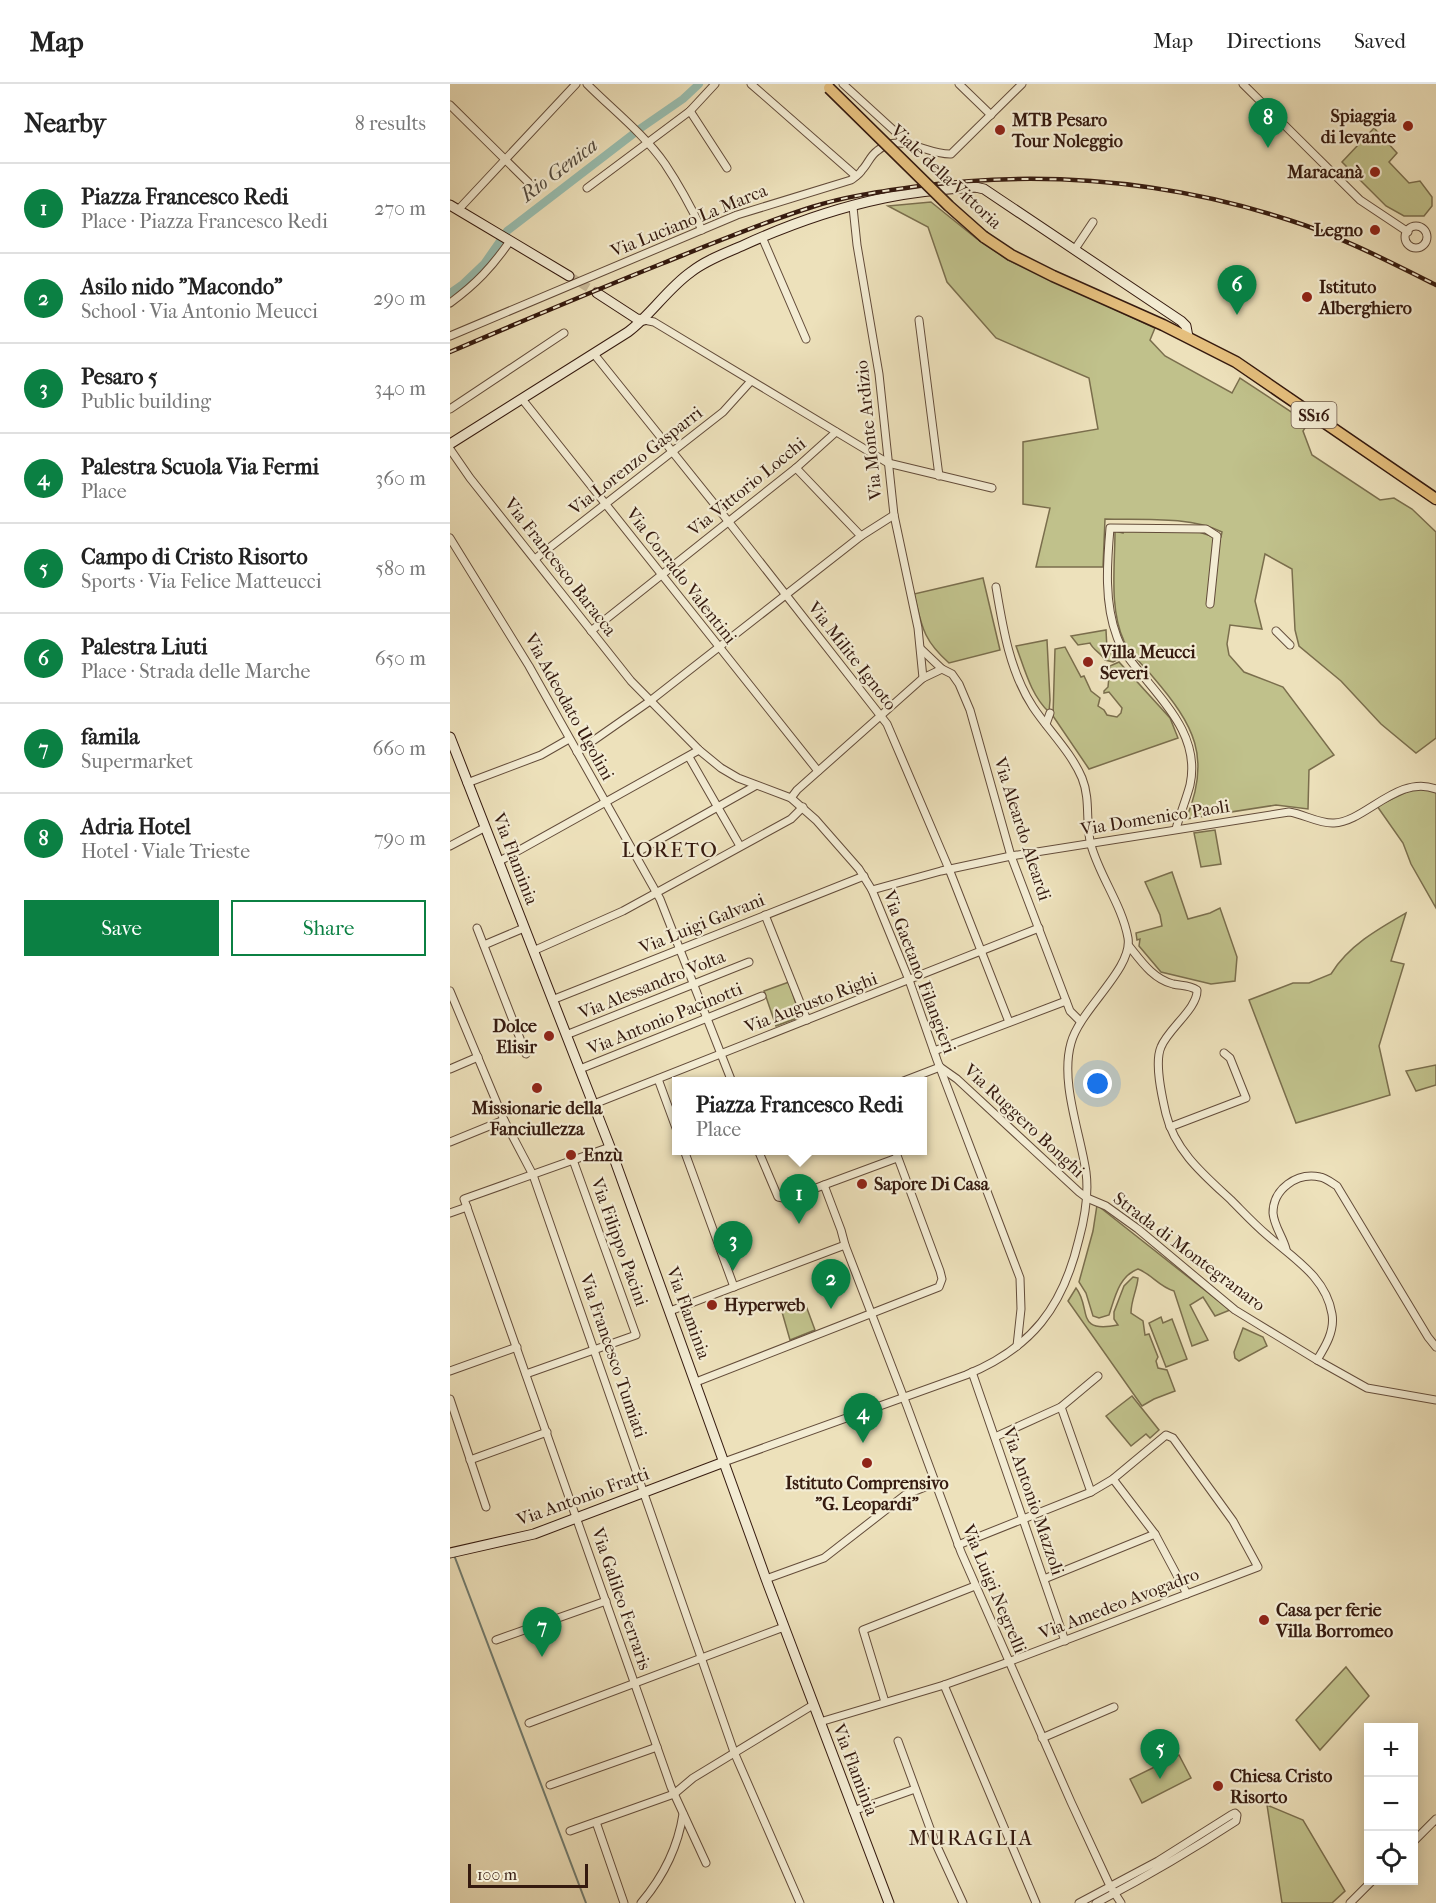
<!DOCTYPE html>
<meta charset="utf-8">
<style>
:root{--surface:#fff;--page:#f2f2f2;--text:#222;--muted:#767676;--line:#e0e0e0;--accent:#0b8043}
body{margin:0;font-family:"IM FELL French Canon",serif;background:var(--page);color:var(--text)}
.controls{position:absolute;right:18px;bottom:18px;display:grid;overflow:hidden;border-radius:0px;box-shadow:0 3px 15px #0003}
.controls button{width:54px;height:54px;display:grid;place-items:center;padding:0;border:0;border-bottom:2px solid var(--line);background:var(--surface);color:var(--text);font:30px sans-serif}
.scale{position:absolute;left:18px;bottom:15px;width:120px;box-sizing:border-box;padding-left:6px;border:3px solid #351a0f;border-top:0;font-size:16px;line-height:21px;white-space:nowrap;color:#351a0f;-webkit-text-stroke:4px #f3ecd3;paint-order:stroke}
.you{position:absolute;left:648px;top:1000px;width:21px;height:21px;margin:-15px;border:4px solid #fff;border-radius:50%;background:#1a73e8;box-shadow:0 0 0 9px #1a73e833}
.badge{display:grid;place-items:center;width:39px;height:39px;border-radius:50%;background:var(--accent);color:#fff;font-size:20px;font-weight:700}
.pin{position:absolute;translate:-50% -50px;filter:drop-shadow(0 2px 3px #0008)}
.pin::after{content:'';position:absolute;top:32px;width:21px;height:18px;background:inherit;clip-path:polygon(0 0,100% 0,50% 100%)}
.popup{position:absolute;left:222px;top:993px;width:255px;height:78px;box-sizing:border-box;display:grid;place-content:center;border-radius:0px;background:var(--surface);filter:drop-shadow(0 2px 4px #0005);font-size:20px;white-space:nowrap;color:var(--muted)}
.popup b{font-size:22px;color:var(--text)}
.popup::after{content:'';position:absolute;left:50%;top:100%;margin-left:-12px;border:12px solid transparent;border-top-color:var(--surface)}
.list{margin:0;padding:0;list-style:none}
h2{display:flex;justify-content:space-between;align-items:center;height:78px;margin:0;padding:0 24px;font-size:26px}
h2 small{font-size:20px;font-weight:400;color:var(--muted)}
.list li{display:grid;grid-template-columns:39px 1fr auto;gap:18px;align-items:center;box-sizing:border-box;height:90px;padding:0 24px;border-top:2px solid var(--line)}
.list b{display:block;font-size:22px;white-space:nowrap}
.list p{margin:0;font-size:20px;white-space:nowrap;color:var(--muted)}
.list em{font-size:20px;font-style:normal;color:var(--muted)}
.actions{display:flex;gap:12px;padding:18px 24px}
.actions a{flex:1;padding:14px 0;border:2px solid var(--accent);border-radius:0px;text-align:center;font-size:21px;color:var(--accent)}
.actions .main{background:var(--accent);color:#fff}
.icon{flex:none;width:33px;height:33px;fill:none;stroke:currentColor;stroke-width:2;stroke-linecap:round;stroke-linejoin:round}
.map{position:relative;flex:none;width:986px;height:1819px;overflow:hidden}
header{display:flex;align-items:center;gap:36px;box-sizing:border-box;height:84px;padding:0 30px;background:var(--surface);border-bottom:2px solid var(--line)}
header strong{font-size:28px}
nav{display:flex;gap:33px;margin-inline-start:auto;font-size:21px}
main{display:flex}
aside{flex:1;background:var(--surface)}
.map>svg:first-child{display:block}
.green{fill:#c0c18b;stroke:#7a6e4d;stroke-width:1.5}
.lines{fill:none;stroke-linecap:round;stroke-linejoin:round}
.stream{stroke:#717c70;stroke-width:2}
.canal{stroke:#99beb0;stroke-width:8}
.secondary-tunnel{stroke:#c8b999;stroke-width:9;stroke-dasharray:9 4.5;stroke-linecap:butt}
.street-casing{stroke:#634c3a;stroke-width:9}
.secondary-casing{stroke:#351a0f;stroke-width:11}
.primary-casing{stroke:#351a0f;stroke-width:13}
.street{stroke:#f3ecd3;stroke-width:7}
.secondary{stroke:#f3ecd3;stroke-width:9}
.primary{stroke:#e6c07e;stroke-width:10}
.rail-casing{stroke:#351a0f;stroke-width:4.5}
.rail{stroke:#f3ecd3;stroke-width:2;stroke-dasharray:7;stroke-linecap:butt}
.primary-bridge-casing{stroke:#351a0f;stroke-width:13;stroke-linecap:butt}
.primary-bridge{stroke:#e6c07e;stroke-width:10}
.poi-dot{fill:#8f2418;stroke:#f3ecd3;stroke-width:2}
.labels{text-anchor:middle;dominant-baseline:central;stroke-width:4.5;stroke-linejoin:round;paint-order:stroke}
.shield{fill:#f3ecd3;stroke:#6e594a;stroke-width:1.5}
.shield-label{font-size:16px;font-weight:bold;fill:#351a0f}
.poi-label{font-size:18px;font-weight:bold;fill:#351a0f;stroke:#f3ecd3;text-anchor:start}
.street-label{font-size:18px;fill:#351a0f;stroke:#f3ecd3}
.water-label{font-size:20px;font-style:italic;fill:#534b3f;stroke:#f3ecd3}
.quarter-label{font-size:21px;letter-spacing:1.5px;fill:#351a0f;stroke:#f3ecd3}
</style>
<header>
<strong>Map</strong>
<nav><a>Map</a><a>Directions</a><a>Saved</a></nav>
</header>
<main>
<aside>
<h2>Nearby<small>8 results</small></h2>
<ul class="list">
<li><span class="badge">1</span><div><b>Piazza Francesco Redi</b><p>Place · Piazza Francesco Redi</p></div><em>270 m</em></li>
<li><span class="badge">2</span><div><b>Asilo nido &quot;Macondo&quot;</b><p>School · Via Antonio Meucci</p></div><em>290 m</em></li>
<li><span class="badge">3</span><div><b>Pesaro 5</b><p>Public building</p></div><em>340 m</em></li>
<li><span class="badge">4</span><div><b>Palestra Scuola Via Fermi</b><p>Place</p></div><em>360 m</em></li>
<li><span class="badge">5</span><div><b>Campo di Cristo Risorto</b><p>Sports · Via Felice Matteucci</p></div><em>580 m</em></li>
<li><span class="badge">6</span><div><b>Palestra Liuti</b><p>Place · Strada delle Marche</p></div><em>650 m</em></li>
<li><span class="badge">7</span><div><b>famila</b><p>Supermarket</p></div><em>660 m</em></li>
<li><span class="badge">8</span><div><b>Adria Hotel</b><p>Hotel · Viale Trieste</p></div><em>790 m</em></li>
</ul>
<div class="actions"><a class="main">Save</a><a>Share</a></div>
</aside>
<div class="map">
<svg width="986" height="1819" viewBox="0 0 986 1819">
<rect width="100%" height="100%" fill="#ede1bb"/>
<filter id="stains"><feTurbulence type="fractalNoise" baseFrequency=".00333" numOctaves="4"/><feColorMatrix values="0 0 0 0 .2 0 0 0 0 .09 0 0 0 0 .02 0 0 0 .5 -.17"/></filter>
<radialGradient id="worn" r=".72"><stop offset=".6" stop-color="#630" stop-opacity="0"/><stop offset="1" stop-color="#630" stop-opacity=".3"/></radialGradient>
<g class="green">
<polygon points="924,44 947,69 939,78 959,99 970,97 982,113 982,122 974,132 954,132 936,122 892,78"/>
<path d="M 481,118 L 527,155 L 558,176 L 705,244 L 700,256 L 715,272 L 782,309 L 790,294 L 858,339 L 853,347 L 862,371 L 930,416 L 944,414 L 962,425 L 986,448 L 986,654 L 966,669 L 931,640 L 891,597 L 849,562 L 845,546 L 842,485 L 815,470 L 805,517 L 812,545 L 780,541 L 777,560 L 779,571 L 794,588 L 833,603 L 884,671 L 859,686 L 858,725 L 826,721 L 736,735 C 762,673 744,641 703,593 C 693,581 681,571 674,557 C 659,525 665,482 665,447 L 673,449 L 673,445 L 749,448 L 764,453 L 771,453 L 772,448 C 741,432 691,436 655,435 L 653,483 L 586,483 L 600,424 L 573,420 L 573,358 L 648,345 L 639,294 L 546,254 L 497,198 L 478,143 L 438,122 Z"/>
<path d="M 533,494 L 550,566 L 499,579 C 473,556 472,543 464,510 Z"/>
<path d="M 656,546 L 657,565 L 667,576 L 663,578 L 655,576 C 651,569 643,566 640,559 L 628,561 L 621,552 Z"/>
<path d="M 597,556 L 600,616 L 599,628 C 581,612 574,583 566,562 Z"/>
<polygon points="615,563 631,593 634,592 641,607 650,614 648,622 654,626 657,631 667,633 671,629 672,624 659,608 654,609 654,607 658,603 660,582 669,578 720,634 728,654 639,685 603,632 605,565"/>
<polygon points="975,704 986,708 986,824 961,780 953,759 927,722 961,706"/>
<polygon points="765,746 771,780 751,783 744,749"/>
<polygon points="722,788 738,835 760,829 770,824 787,873 785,897 761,900 711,888 689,862 690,855 687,856 686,849 712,842 710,831 695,798"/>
<path d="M 956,829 L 941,877 L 954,880 L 929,962 L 940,1011 L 846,1039 L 799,916 L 843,899 L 859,899 L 881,890 C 898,862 928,845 956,829 Z"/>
<polygon points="339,898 350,933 326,942 314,907"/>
<polygon points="986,981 986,1001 966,1007 956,987"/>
<path d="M 647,1121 L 780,1226 L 765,1232 L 753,1213 L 740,1221 L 758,1256 L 742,1262 L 724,1207 C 708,1202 703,1191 688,1185 C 669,1192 665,1213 659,1231 L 649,1234 L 643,1232 L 636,1209 L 629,1198 L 643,1147 Z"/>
<path d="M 683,1193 L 688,1194 C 687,1206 681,1216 681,1229 L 693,1237 L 695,1251 L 699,1250 L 708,1273 L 706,1277 L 708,1284 L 717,1286 L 725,1307 L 704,1315 L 692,1322 L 618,1217 L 626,1204 C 642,1224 624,1250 668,1241 L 664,1235 L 664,1228 L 674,1202 Z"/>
<polygon points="355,1219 365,1246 340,1256 332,1228"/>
<polygon points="711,1233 713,1239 722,1235 737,1275 716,1283 699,1239"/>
<polygon points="793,1244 813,1253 817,1262 789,1277 785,1274 784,1268"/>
<polygon points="682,1312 709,1346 700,1354 696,1350 681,1362 656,1332"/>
<polygon points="896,1583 919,1612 870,1666 846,1636"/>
<polygon points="729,1671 741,1694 692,1719 680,1695"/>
<polygon points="817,1721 853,1736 895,1807 882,1819 832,1819"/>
</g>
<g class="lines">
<polyline class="stream" points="4,1471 136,1819"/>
<polyline class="canal" points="0,209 13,200 34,180 57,147 191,44 233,15 249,0"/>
<polyline class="secondary-tunnel" points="119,192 147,209"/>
<defs>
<g id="street">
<path d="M 137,0 C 163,26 194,50 215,80 C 229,101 241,123 252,146"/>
<polyline points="301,0 406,92"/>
<polyline points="393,0 450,52 454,59"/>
<polyline points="509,0 541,31"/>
<polyline points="793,0 910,116 958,148"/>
<polyline points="0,21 85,105"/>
<polyline points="240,27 277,84"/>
<polyline points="137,104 240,27 265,0"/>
<polyline points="403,123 407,161 429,290 444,431 468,544 473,594"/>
<polyline points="8,126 126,0"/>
<circle cx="966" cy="153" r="11"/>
<polyline points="312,153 356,255"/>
<polyline points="625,165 643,138"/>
<path d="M 0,219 C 26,200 42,183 60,157"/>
<polyline points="194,236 204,238 438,379 542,404"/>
<polyline points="469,236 489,392"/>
<path d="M 0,252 L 287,131 L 401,96 C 405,93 410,90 412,86 C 418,80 420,72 427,67 C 450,47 476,71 501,70 L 572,0"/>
<polyline points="144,270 278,437 437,640 499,785 559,938"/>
<polyline points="72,315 368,687"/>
<polyline points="0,325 114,249"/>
<polyline points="0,365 20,394 181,597 249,666 271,684 288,694 341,714 366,736 409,785 422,806 459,896 487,976 570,1194 571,1225 567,1262"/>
<polyline points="346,384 411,452"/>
<polyline points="0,454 79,582 210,815 282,998"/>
<polyline points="85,475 273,328 301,297"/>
<polyline points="141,547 346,384 386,348"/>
<polyline points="826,547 840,561"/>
<polyline points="471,565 492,585"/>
<polyline points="596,640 600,629"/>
<polyline points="127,668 200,617 411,452 444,431"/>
<polyline points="239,673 290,762"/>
<polyline points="17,699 91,671 119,655"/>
<polyline points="341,714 347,706 473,594 492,585 502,590 509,600 520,626 561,772 620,927 630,937"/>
<path d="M 726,745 C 730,730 736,716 740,701 C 749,659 723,628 698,598 C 687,584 673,570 667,553 C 654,519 657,479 660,444 L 756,445 L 767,452 L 760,520"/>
<polyline points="0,762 34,744"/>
<polyline points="184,770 305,702"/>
<polyline points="48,778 249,666"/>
<path d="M 422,806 L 491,787 L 561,772 L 839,728 C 854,730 869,740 884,739 C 915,738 948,690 986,705"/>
<polyline points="315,831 357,936"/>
<polyline points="27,844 76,970"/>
<polyline points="34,861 74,844"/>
<path d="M 679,862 C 691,877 703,895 723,900 C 732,902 739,901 747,906 C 748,924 718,945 711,963 C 704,979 712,1013 716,1030 C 725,1067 754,1091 781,1116 C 793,1128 804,1140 817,1151 C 843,1174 876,1193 882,1230 C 885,1247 875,1263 867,1276"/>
<polyline points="83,867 173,827 341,735 353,723"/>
<polyline points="0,907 54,1036 83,1091 284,1668 350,1819"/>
<polyline points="102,916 414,792"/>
<polyline points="116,951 299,878"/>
<polyline points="484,967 616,917"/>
<polyline points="490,983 507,995 629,1108 637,1114 656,1122 688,1145 785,1226 867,1276 917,1304 986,1316"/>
<polyline points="0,985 28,973"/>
<polyline points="130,985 312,912"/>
<polyline points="208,995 226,1044"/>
<polyline points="451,998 490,983"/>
<polyline points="144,1020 589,844"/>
<polyline points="720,1043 796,1014 780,974 774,969"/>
<polyline points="0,1058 54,1036"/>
<polyline points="160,1063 14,1115 221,1703 256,1779"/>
<polyline points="234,1066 284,1203"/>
<polyline points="308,1066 328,1113 338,1115 374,1101 391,1146 395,1161 457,1322 511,1468 621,1718 660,1802 671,1819"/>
<polyline points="374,1101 447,1074"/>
<polyline points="0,1129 17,1123"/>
<path d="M 836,1165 C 833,1153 824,1142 823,1129 C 823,1105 847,1088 870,1093 C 876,1094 882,1099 887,1102 L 978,1253 L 986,1263"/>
<polyline points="220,1227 395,1161"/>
<polyline points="0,1287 67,1263"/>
<polyline points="522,1288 615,1557"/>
<polyline points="76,1290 186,1251 123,1076"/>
<polyline points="246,1298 489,1203 492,1195 490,1187 445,1066"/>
<polyline points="0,1315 36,1423"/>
<polyline points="611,1323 641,1408"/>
<polyline points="545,1353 611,1323 648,1292"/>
<polyline points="20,1376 97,1348"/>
<path d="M 274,1378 L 516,1291 C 582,1264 613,1223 629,1155 C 635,1133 639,1111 636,1088 C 630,1048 610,998 621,959 C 630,925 683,885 678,854 C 672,821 650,793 641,761 C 635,740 641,716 632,694 C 621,668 599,647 583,623 C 560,588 553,545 546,503"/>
<polyline points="663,1395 705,1450 737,1510"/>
<polyline points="316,1495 374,1474 455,1411 485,1399"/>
<polyline points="594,1495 705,1450"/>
<polyline points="46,1556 156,1517"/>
<polyline points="494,1601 586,1819"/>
<polyline points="435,1618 413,1546 525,1502"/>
<polyline points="370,1638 494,1601 553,1580 808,1483 783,1437 723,1354 716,1351 663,1395 641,1408 508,1461"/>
<polyline points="79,1639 334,1543"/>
<polyline points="592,1654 664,1623"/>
<polyline points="448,1657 485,1758 513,1819"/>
<polyline points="100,1701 207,1663"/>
<polyline points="403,1727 465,1705"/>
<polyline points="146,1738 174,1819"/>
<polyline points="120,1747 224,1710 243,1694 363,1621"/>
<polyline points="964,1757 986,1735"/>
<path d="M 191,1819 C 213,1793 228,1763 233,1730"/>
<path d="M 629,1819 L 708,1777 L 781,1731 L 785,1729 L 787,1731 L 786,1737 C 740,1767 694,1794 646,1819"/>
<polyline points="900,1819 923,1796"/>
</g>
<g id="secondary">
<polyline points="0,121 119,192"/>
<polyline points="147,209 187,235 194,236"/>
<path d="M 0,360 L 178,248 C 201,231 217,205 241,188 C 256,176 276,169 294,161 C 338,141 386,124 434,114 C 463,108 495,105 525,103 L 534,105 L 731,237 L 736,242 L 738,253"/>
<polyline points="0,653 160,1063 316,1495 439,1819"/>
<polyline points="0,1469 84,1450 274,1378"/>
</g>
<polyline id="primary" points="534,153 561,171 603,192 713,241 786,278 986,415"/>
</defs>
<use href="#street" class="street-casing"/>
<use href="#secondary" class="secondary-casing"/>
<use href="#primary" class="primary-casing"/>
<use href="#street" class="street"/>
<use href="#secondary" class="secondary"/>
<use href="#primary" class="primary"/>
<defs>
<path id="rail" d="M 0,268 C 70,238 141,208 211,180 C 261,160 311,139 362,123 C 396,112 434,107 469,102 C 594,86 719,97 839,136 C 890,152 938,177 986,201"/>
</defs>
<use href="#rail" class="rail-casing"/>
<use href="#rail" class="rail"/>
<defs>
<polyline id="primary-bridge" points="379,4 499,122 534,153"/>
</defs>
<use href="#primary-bridge" class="primary-bridge-casing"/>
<use href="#primary-bridge" class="primary-bridge"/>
</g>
<g class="poi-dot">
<circle cx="958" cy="42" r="6"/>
<circle cx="550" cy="46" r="6"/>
<circle cx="925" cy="88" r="6"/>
<circle cx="925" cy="146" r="6"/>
<circle cx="857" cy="213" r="6"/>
<circle cx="638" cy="578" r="6"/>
<circle cx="99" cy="952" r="6"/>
<circle cx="87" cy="1004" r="6"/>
<circle cx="121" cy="1071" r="6"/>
<circle cx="412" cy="1100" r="6"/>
<circle cx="262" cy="1221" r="6"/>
<circle cx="417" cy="1379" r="6"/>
<circle cx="814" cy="1536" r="6"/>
<circle cx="768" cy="1702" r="6"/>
</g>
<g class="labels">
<rect class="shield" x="841.5" y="318" width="45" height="26" rx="4.5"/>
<g class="shield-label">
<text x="864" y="331">SS16</text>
</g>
<g class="poi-label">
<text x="946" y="32" text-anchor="end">Spiaggia<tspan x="946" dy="21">di levante</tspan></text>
<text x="562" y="36">MTB Pesaro<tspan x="562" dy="21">Tour Noleggio</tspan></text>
<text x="913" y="88" text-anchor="end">Maracanà</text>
<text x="913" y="146" text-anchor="end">Legno</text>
<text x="869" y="203">Istituto<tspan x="869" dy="21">Alberghiero</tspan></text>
<text x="650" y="568">Villa Meucci<tspan x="650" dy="21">Severi</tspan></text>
<text x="87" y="942" text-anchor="end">Dolce<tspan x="87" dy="21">Elisir</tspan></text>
<text x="87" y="1024" text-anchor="middle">Missionarie della<tspan x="87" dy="21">Fanciullezza</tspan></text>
<text x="133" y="1071">Enzù</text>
<text x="424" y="1100">Sapore Di Casa</text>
<text x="274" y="1221">Hyperweb</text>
<text x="417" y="1399" text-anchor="middle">Istituto Comprensivo<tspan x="417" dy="21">"G. Leopardi"</tspan></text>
<text x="826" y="1526">Casa per ferie<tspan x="826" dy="21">Villa Borromeo</tspan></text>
<text x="780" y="1692">Chiesa Cristo<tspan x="780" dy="21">Risorto</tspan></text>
</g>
<g class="street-label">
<text transform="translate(496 93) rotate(43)">Viale della Vittoria</text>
<text transform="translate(239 137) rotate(-22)">Via Luciano La Marca</text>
<text transform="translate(419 346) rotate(-96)">Via Monte Ardizio</text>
<text transform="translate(186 377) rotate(-38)">Via Lorenzo Gasparri</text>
<text transform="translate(297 403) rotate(-39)">Via Vittorio Locchi</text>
<text transform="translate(110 483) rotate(52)">Via Francesco Baracca</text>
<text transform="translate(231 492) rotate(52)">Via Corrado Valentini</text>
<text transform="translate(402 572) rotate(52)">Via Milite Ignoto</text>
<text transform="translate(119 623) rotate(61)">Via Adeodato Ugolini</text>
<text transform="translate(705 734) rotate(-9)">Via Domenico Paoli</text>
<text transform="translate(572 745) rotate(72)">Via Aleardo Aleardi</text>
<text transform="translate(65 775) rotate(69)">Via Flaminia</text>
<text transform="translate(252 840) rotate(-22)">Via Luigi Galvani</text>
<text transform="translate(469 888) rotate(69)">Via Gaetano Filangieri</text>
<text transform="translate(202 901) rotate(-22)">Via Alessandro Volta</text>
<text transform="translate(361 919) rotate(-21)">Via Augusto Righi</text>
<text transform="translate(215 935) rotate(-22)">Via Antonio Pacinotti</text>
<text transform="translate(574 1037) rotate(43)">Via Ruggero Bonghi</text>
<text transform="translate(169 1158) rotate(70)">Via Filippo Pacini</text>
<text transform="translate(739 1168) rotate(37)">Strada di Montegranaro</text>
<text transform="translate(238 1229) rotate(70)">Via Flaminia</text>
<text transform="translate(163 1272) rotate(71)">Via Francesco Tumiati</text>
<text transform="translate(133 1413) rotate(-20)">Via Antonio Fratti</text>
<text transform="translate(583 1417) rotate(71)">Via Antonio Mazzoli</text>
<text transform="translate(544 1505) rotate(67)">Via Luigi Negrelli</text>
<text transform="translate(171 1515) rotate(71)">Via Galileo Ferraris</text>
<text transform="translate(669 1520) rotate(-21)">Via Amedeo Avogadro</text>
<text transform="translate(405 1686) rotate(69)">Via Flaminia</text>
</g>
<g class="water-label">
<text transform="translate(109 86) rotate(-37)">Rio Genica</text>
</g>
<g class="quarter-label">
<text x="220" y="766">LORETO</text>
<text x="521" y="1754">MURAGLIA</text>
</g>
</g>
<rect width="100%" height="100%" filter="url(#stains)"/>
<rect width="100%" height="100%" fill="url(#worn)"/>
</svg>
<div class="controls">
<button>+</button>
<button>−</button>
<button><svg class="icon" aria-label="locate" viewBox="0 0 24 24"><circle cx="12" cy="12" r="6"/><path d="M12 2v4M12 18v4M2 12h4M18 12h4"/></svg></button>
</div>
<div class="scale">100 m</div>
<div class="you"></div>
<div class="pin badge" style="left:349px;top:1140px">1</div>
<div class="popup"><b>Piazza Francesco Redi</b>Place</div>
<div class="pin badge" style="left:381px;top:1225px">2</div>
<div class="pin badge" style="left:283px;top:1187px">3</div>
<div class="pin badge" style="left:413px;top:1359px">4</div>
<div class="pin badge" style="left:710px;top:1695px">5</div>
<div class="pin badge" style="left:787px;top:231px">6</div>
<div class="pin badge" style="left:92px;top:1573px">7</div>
<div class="pin badge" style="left:818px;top:64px">8</div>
</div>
</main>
